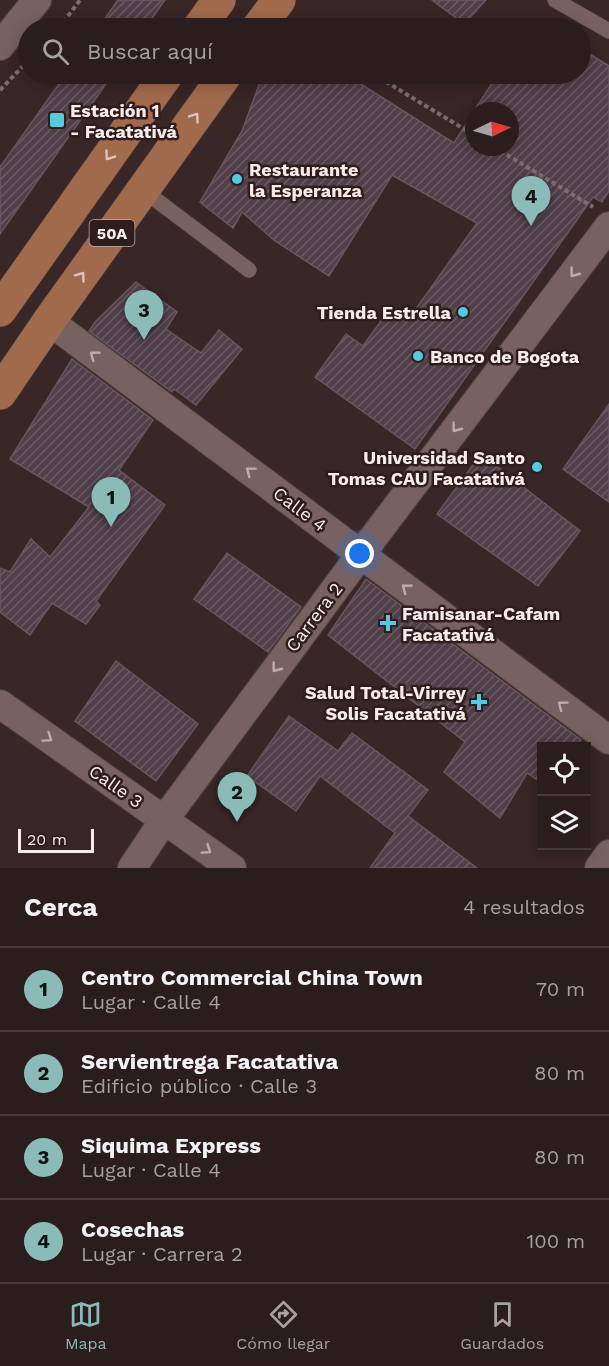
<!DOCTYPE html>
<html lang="es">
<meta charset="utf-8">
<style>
:root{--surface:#2b1c1d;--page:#37292a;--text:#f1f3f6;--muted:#a6a1a4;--line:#473a3b;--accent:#8bbbb9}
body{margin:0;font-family:"Work Sans",sans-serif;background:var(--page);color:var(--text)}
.controls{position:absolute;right:18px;bottom:18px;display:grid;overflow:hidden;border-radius:0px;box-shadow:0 3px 15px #0003}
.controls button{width:54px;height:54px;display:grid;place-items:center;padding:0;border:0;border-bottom:2px solid var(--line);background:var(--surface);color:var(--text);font:30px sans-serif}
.compass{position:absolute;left:465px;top:102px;width:54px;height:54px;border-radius:50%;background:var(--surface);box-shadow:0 3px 15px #0003;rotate:85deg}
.scale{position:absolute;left:18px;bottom:15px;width:76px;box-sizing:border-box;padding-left:6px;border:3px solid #f8ebeb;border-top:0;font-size:16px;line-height:21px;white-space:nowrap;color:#f8ebeb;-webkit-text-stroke:4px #2f1d1d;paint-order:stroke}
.you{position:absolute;left:360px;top:554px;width:21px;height:21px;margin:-15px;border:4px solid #fff;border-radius:50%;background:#1a73e8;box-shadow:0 0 0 9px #1a73e833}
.badge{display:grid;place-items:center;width:39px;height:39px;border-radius:50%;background:var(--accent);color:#111;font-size:20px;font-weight:700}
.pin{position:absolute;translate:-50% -50px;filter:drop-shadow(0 2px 3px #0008)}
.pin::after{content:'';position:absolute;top:32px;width:21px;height:18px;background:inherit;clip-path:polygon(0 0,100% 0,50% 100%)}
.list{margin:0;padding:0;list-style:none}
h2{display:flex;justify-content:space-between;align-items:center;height:78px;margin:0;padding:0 24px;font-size:26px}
h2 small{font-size:20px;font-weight:400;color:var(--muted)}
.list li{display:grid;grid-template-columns:39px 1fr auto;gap:18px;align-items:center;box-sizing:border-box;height:84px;padding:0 24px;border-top:2px solid var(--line)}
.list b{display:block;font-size:22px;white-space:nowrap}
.list p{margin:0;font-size:20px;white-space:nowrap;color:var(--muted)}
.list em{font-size:20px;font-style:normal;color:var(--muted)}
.icon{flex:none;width:33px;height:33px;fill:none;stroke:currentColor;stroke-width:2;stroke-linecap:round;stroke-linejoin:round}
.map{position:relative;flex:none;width:609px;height:868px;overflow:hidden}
.search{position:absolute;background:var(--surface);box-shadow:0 3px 15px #0003;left:18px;right:18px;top:18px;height:66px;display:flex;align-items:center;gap:15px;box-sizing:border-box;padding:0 21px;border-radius:33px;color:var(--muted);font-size:22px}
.sheet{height:414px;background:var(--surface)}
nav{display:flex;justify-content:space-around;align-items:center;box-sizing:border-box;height:84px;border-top:2px solid var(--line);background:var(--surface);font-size:16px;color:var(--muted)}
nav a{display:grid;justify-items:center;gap:3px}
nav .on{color:var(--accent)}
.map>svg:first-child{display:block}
.building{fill:url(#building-hatch);stroke:#67555f;stroke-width:1.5}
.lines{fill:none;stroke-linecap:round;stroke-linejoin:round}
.lane-casing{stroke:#544445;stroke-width:16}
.street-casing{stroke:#544445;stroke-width:30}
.primary-casing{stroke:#544445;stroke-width:34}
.path{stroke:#7e6d6e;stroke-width:4;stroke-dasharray:4.5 3;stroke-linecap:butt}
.lane{stroke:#776161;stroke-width:15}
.street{stroke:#776161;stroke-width:28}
.primary{stroke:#a26a4d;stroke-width:33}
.oneway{stroke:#dec4bc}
.oneway2{stroke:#beadad}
.poi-dot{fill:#55cade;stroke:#2f1d1d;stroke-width:2}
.labels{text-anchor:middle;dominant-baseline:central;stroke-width:5;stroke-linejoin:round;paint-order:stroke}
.shield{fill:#2f1d1d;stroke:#bcadad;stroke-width:1.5}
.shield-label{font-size:16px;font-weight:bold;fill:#f8ebeb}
.poi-label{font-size:18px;font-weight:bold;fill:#f8ebeb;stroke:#2f1d1d;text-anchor:start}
.street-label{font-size:18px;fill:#f8ebeb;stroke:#2f1d1d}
</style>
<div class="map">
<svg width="609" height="868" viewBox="0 0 609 868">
<defs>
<pattern id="building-hatch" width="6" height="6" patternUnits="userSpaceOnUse" patternTransform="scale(1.5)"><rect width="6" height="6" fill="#503e48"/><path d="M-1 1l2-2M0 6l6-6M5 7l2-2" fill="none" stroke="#6a5a63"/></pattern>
</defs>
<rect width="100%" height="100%" fill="#392627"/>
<g class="building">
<polygon points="118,0 165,0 145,28 98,28"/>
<polygon points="432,0 486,0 464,24"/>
<polygon points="580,48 609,66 609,191 602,202 593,197 415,449 315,377 346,334 363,346 391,307 408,320 477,223 392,175 329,276 275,241 242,212 233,228 200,202 242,131 263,74 345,74 454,143 474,111 474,147 510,147 510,111 474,111 498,74 580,74"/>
<polygon points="66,74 113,74 0,234 0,167"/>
<polygon points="136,282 177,312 166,329 201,353 219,330 242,349 196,405 174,389 172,392 89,331 95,322"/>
<polygon points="72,359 153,420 119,470 165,505 96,601 100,605 86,624 52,603 30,635 0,612 0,568 10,572 31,539 50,557 89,507 10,459"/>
<polygon points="609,404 609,502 563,469"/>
<polygon points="481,454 580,531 538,586 437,514"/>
<polygon points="227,553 301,607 268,652 194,599"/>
<polygon points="366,579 581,740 576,747 542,747 542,783 527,773 500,818 444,772 465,742 328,635"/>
<polygon points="116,661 198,724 156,781 75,721"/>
<polygon points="289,716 338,751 352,733 428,790 408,816 477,868 370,868 395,833 320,776 296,811 247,776"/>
</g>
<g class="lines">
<defs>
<g id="lane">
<polyline points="555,0 609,31"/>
<polyline points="143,190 249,270"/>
</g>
<g id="street">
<polyline points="0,46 37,0"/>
<polyline points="49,321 609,740"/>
<polyline points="0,704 232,868"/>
<polyline points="132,868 164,820 361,554 609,226"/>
<polyline points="599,868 609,854"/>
</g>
<g id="primary">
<polyline points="199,28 219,0"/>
<polyline points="258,28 279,0"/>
<polyline points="0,310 167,74"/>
<polyline points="0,393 49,321 226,74"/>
</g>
</defs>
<use href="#lane" class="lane-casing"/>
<use href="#street" class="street-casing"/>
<use href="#primary" class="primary-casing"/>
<g class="path">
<polyline points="59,28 80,0"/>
<polyline points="373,74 474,135"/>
<polyline points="0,90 28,61"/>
<polyline points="494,147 593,207"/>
</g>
<use href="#lane" class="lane"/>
<use href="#street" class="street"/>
<use href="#primary" class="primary"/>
</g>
<defs><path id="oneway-chevron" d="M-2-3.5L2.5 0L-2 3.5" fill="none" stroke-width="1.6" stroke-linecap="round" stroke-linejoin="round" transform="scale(1.5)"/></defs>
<g class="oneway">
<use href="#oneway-chevron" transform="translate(195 117) rotate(-54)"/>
<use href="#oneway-chevron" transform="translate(109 156) rotate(125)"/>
<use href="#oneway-chevron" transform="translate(81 276) rotate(-54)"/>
</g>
<g class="oneway2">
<use href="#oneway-chevron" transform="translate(574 273) rotate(127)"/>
<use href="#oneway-chevron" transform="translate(94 355) rotate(-143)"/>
<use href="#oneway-chevron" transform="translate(456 428) rotate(127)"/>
<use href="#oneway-chevron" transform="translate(250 471) rotate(-143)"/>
<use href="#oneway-chevron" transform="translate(406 588) rotate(-143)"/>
<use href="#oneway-chevron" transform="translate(276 668) rotate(127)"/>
<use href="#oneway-chevron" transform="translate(562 705) rotate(-143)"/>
<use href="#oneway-chevron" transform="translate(48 738) rotate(35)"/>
<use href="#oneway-chevron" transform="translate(207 850) rotate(35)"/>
</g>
<g class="poi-dot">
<rect x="49" y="112" width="16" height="16" rx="3"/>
<circle cx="237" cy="179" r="6"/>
<circle cx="463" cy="312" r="6"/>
<circle cx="418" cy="356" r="6"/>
<circle cx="537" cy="467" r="6"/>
<path d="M385 614h6v6h6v6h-6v6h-6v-6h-6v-6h6z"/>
<path d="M476 693h6v6h6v6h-6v6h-6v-6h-6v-6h6z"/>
</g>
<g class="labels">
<rect class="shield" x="89.5" y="220" width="45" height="26" rx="4.5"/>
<g class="shield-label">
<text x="112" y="233">50A</text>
</g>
<g class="poi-label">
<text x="70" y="110">Estación 1<tspan x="70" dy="21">- Facatativá</tspan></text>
<text x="249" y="169">Restaurante<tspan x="249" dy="21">la Esperanza</tspan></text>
<text x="451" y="312" text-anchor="end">Tienda Estrella</text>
<text x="430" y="356">Banco de Bogota</text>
<text x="525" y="457" text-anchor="end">Universidad Santo<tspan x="525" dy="21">Tomas CAU Facatativá</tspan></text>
<text x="402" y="613">Famisanar-Cafam<tspan x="402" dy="21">Facatativá</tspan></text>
<text x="466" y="692" text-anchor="end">Salud Total-Virrey<tspan x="466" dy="21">Solis Facatativá</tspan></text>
</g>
<g class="street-label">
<text transform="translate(300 509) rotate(37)">Calle 4</text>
<text transform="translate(314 617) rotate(-53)">Carrera 2</text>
<text transform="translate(116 786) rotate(35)">Calle 3</text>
</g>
</g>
</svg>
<div class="controls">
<button><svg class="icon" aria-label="locate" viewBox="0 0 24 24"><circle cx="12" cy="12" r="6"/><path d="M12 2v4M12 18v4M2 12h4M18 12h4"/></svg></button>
<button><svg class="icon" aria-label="layers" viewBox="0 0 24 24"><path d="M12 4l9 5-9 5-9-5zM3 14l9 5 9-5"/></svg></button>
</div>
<svg class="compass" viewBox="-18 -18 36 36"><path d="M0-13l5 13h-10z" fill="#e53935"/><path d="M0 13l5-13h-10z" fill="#a6a1a4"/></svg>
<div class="scale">20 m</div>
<div class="you"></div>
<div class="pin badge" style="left:111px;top:527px">1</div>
<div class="pin badge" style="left:237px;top:822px">2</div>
<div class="pin badge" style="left:144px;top:340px">3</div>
<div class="pin badge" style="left:531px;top:226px">4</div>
<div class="search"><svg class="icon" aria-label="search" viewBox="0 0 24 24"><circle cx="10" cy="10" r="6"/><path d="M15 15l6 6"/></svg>Buscar aquí</div>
</div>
<section class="sheet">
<h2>Cerca<small>4 resultados</small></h2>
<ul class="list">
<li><span class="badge">1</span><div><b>Centro Commercial China Town</b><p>Lugar · Calle 4</p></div><em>70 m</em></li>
<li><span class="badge">2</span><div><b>Servientrega Facatativa</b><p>Edificio público · Calle 3</p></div><em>80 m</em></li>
<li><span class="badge">3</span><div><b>Siquima Express</b><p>Lugar · Calle 4</p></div><em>80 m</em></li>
<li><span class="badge">4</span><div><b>Cosechas</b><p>Lugar · Carrera 2</p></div><em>100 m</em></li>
</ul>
</section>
<nav>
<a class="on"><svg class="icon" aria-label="map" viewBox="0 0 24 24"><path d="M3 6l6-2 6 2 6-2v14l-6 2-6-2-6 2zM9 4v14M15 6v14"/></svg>Mapa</a>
<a><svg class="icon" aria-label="directions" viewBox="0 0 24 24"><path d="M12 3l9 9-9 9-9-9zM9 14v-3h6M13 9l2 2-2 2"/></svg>Cómo llegar</a>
<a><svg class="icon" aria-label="saved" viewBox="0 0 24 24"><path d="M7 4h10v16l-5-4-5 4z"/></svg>Guardados</a>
</nav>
